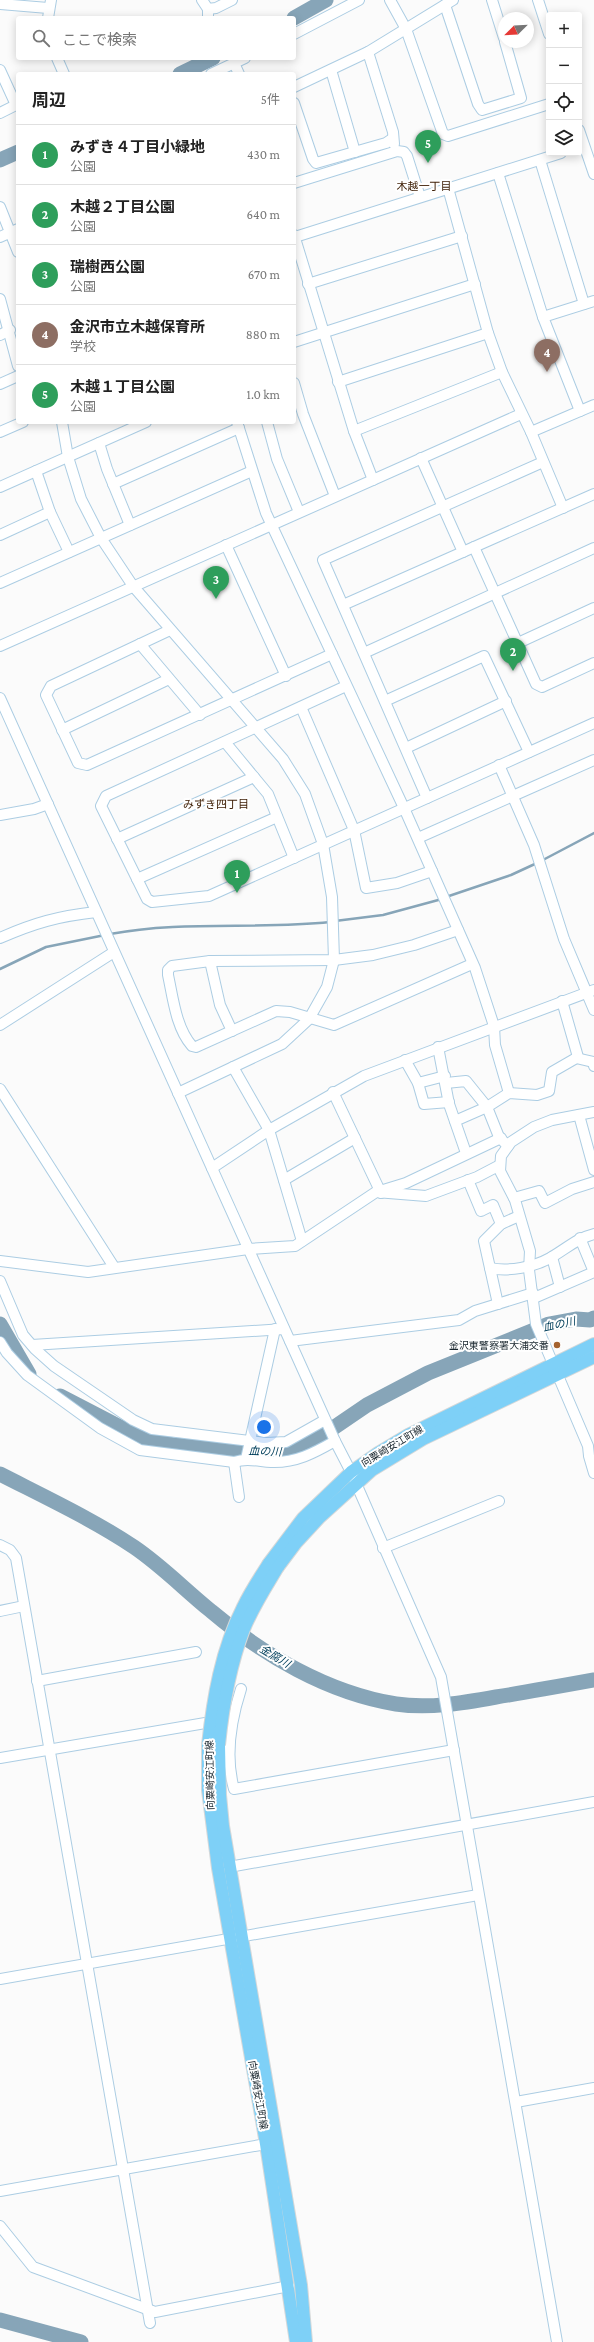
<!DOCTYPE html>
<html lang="ja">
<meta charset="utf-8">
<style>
:root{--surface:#fff;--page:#f6f6f6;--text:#222;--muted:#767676;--line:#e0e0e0;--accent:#a56330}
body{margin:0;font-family:"Crimson Pro","Noto Sans JP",serif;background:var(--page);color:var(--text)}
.controls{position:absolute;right:12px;top:12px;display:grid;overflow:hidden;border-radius:4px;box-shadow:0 2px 10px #0003}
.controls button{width:36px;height:36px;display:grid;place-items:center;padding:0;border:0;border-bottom:1px solid var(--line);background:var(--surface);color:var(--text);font:20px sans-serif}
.compass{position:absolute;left:498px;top:12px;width:36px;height:36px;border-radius:50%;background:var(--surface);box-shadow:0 2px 10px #0003;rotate:246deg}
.you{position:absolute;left:264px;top:1427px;width:14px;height:14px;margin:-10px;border:3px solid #fff;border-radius:50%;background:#1a73e8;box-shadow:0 0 0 6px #1a73e833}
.badge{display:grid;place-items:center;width:26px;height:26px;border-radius:50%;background:var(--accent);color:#fff;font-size:13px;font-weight:700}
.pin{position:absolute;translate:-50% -33px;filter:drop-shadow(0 1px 2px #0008)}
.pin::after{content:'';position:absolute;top:21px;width:14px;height:12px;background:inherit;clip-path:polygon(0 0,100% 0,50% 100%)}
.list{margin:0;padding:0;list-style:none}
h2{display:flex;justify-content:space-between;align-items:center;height:52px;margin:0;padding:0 16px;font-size:17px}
h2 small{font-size:13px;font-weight:400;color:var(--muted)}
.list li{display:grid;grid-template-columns:26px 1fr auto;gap:12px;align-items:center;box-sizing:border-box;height:60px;padding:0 16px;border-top:1px solid var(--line)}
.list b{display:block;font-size:15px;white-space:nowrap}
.list p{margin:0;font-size:13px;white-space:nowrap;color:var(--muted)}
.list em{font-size:13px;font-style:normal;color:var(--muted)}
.icon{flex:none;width:22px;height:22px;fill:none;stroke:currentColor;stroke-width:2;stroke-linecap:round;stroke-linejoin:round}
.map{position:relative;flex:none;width:594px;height:2342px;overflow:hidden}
.search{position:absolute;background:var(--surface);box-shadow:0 2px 10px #0003;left:16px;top:16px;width:280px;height:44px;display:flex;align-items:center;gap:10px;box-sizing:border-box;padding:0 14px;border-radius:4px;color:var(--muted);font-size:15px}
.panel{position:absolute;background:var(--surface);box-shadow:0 2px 10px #0003;left:16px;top:72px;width:280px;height:352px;border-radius:4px}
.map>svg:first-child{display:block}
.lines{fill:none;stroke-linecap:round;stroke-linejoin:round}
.stream{stroke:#87a5b8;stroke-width:2.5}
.river{stroke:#87a5b8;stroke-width:15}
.minor-casing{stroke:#accde3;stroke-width:12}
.major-casing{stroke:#d5d8d9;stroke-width:14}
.minor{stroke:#fff;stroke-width:10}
.major{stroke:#7ed0f7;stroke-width:12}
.major-bridge-casing{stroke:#d5d8d9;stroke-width:14;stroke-linecap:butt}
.major-bridge{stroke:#7ed0f7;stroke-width:12}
.poi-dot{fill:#a56330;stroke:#fff;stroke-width:1.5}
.labels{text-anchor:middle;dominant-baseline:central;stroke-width:4;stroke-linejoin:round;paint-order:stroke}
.poi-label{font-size:10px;fill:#17242c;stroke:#fff;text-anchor:end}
.street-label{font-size:10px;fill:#17242c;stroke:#fff}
.neighbourhood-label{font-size:11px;fill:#402108;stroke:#fff}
.water-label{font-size:11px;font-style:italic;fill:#03405c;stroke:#fff}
</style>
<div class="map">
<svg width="594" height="2342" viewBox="0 0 594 2342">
<rect width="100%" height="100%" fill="#fbfbfb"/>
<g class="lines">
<g class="stream">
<polyline points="541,861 594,833"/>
<polyline points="446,897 511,875 537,863"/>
<polyline points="335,921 383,915 442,899"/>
<path d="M 110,934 C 183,920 257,930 330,922"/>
<polyline points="0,969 46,947 105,935"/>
</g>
<g class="river">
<polyline points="294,18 326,0"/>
<polyline points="180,74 213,58"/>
<polyline points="0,160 18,152"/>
<polyline points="0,1324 29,1374"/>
<polyline points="60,1396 141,1438 174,1445 274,1453 290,1451 320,1437 367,1405 428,1373 549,1324 576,1319 590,1320 594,1318"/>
<path d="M 0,1474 C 45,1497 92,1519 134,1547 C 162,1566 185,1590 211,1611 C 263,1655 328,1693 396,1704 C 429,1709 463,1703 496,1697 C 528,1692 561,1686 594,1680"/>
<polyline points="0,2320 81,2342"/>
</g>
<defs>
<g id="minor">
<polyline points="202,0 208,9 208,18"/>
<polyline points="390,0 406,29 443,134 448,136 549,104"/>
<polyline points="492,0 504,38"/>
<polyline points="538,0 549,34"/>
<polyline points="0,4 48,8"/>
<polyline points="445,5 478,104 482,110 521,98 505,42"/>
<polyline points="208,9 216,8 232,0"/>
<polyline points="48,18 51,0"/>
<polyline points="294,34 359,0"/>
<polyline points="368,52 393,132 394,144"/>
<polyline points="57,58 64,74"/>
<polyline points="234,63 239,74"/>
<polyline points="0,70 16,105"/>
<polyline points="331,70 355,152"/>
<polyline points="211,74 245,58"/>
<polyline points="294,87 368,52 453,0"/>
<polyline points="294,103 313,159 316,163 386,143 392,139"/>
<polyline points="0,113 18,104"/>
<polyline points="579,130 594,174"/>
<polyline points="540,160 584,304"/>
<polyline points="498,173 543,317"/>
<polyline points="294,183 397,151 404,152 407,156 420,197"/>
<polyline points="448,188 488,333 502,372 531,432 563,508"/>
<polyline points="0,207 18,252"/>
<polyline points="294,235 354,431 373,480"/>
<polyline points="0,237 18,229"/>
<polyline points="295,237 561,153"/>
<polyline points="308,284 462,236"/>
<polyline points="0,299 18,366"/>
<polyline points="0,335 10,330"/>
<polyline points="294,342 475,284"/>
<polyline points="338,382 488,333"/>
<polyline points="294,383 303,414 335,496"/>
<polyline points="0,384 18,376"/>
<polyline points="580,411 543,317 594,301"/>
<polyline points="62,422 68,457 81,499 101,538 133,586 283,759 305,794 323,844 332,897 334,960 327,987 309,1019 282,1044 178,1093"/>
<polyline points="237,422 266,513 404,808 475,968 494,1026 495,1045 509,1093"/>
<polyline points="267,422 277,459 299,512"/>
<polyline points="354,431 502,372"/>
<polyline points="0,432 23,422"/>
<polyline points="531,432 594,405"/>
<polyline points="99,443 107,469 130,525"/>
<polyline points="421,458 463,552"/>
<polyline points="36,471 50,512 69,552"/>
<polyline points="113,484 239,428"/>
<polyline points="0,487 146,422"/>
<polyline points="0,535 50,512"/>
<polyline points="226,545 286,676"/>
<polyline points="474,547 536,684 542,687 594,663"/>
<polyline points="0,583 252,471"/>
<polyline points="343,605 594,494"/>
<polyline points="170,630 51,686 46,695 78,763 87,765 332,654"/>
<polyline points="518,643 594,608"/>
<polyline points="140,644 200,715"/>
<polyline points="0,646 521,414"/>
<polyline points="364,653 594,548"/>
<polyline points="346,686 106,796 101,806 147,899 152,902 209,896 594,723"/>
<polyline points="0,698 335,1441 351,1472 441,1677 557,2342"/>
<polyline points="385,701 484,656 529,752"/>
<polyline points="301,707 354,830 366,888 397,883 432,871"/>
<polyline points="62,730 169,679"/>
<polyline points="225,742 268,794 294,858"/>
<polyline points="406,748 506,701"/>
<polyline points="499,765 534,845 564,939 594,1010"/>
<polyline points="427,798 323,560 543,462"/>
<polyline points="0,815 34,809 48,804"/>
<polyline points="418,838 594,760"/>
<polyline points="117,839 254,777"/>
<polyline points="137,879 277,817"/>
<path d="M 458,930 L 414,945 L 373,955 L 334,960 L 210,961 L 172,966 L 168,970 L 168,975 C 173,998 176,1028 192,1046 L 196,1047 L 276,1011 L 290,1012 L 334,1025 L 472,964"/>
<path d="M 0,938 C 34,923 59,916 96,912"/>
<polyline points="210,961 220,1005 232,1031"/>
<polyline points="0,1025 114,952"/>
<polyline points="438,1047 449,1104 466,1153"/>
<polyline points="576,1058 593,1062 594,1066"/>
<polyline points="405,1060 418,1083 424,1104 449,1102"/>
<polyline points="233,1067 269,1130 302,1241"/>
<polyline points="418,1083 445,1076"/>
<polyline points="446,1083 466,1081 487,1107 455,1121"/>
<polyline points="0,1089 114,1267"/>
<polyline points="333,1092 381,1193"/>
<polyline points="594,1112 552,1120 534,1127 511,1142 501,1156 500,1171 515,1200 530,1251 529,1270 536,1324 588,1446 589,1456 594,1473"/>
<polyline points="579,1115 594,1170"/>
<polyline points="508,1146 499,1137 487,1107 509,1093 537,1095 549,1091 552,1072 578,1057 562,1001"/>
<polyline points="212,1168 269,1130 364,1076 594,990"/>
<polyline points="284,1180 355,1138"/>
<polyline points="468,1180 481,1211 493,1205 501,1224"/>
<polyline points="380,1191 406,1183 501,1138"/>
<polyline points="514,1198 539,1191 545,1203 572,1189 594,1182"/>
<polyline points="580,1238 594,1272"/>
<polyline points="552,1257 560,1287"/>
<polyline points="0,1261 88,1272 248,1249 295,1246 376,1192 426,1196 477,1177 500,1165"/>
<path d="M 490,1268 C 509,1272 534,1267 550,1258 C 566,1249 577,1238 594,1234"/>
<polyline points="0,1281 23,1335 35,1349 54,1366 133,1420 152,1429 266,1443 286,1442 325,1420"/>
<polyline points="534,1298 594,1272"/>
<polyline points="498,1304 484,1241 501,1224 519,1216"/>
<polyline points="290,1341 459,1320 475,1311 533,1293"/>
<path d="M 0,1342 L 7,1353 L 27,1375 L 100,1428 L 140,1450 L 234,1462 C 247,1458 257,1461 271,1462 C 296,1463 314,1453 335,1441"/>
<polyline points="32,1345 284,1329"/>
<polyline points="246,1459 275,1329"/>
<polyline points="234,1462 239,1497"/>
<polyline points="0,1545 10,1550 16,1558 150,2323"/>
<polyline points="383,1548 499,1501"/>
<polyline points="0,1611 24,1606"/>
<polyline points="37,1681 196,1652"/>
<path d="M 241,1689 C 231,1720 225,1757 234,1789 L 454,1750"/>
<polyline points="0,1758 217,1721"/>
<polyline points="229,1867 594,1802"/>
<polyline points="0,1979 478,1895"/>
<polyline points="516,2102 594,2088"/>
<polyline points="0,2191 266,2144"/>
<polyline points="0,2226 33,2267 155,2312 289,2286"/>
</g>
<g id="major">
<polyline points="269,1563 303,1518 351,1472 378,1453 408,1435 594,1344"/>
<polyline points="278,1567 296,1543 320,1517 372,1470 423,1439 594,1357"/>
<polyline points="208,1745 208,1790 218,1868 266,2144 296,2342"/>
<polyline points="219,1745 220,1795 223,1826 301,2285 306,2342"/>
</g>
</defs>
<use href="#minor" class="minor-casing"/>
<use href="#major" class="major-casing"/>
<use href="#minor" class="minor"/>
<use href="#major" class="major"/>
<defs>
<g id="major-bridge">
<path d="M 208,1745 C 213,1698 221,1650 243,1607 C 250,1592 260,1577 269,1563"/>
<path d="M 219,1745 C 223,1705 230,1666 244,1629 C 253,1607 266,1587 278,1567"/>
</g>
</defs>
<use href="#major-bridge" class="major-bridge-casing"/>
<use href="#major-bridge" class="major-bridge"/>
</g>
<circle class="poi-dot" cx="557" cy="1345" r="4"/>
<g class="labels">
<g class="poi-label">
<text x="549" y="1345">金沢東警察署大浦交番</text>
</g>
<g class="street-label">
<text transform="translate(392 1446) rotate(-31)">向粟崎安江町線</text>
<text transform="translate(210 1775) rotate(-91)">向粟崎安江町線</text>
<text transform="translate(258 2095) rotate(80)">向粟崎安江町線</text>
</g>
<g class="neighbourhood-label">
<text x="424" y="186">木越一丁目</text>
<text x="216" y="804">みずき四丁目</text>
</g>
<g class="water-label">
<text transform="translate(559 1324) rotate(-12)">血の川</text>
<text transform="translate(265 1451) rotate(2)">血の川</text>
<text transform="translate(275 1656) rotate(31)">金腐川</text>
</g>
</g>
</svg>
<div class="controls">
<button>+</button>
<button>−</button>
<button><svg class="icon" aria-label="locate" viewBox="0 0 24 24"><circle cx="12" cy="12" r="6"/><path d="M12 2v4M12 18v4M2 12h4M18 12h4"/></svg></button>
<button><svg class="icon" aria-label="layers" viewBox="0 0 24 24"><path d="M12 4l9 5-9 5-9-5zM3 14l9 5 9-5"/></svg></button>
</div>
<svg class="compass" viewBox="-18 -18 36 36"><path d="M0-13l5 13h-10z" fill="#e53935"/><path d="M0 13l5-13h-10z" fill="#767676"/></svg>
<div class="you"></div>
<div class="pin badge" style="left:237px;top:893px;background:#2e9e5b">1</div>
<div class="pin badge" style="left:513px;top:671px;background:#2e9e5b">2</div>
<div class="pin badge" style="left:216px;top:599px;background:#2e9e5b">3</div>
<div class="pin badge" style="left:547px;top:372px;background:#8d6e63">4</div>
<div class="pin badge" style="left:428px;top:163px;background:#2e9e5b">5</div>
<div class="search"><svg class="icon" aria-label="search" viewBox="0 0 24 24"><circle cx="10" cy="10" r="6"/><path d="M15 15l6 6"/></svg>ここで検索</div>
<section class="panel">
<h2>周辺<small>5件</small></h2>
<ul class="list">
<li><span class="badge" style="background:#2e9e5b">1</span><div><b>みずき４丁目小緑地</b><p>公園</p></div><em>430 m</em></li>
<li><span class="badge" style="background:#2e9e5b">2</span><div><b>木越２丁目公園</b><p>公園</p></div><em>640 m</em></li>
<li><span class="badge" style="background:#2e9e5b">3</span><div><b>瑞樹西公園</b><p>公園</p></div><em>670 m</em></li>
<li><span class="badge" style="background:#8d6e63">4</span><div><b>金沢市立木越保育所</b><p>学校</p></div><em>880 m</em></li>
<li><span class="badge" style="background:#2e9e5b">5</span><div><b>木越１丁目公園</b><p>公園</p></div><em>1.0 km</em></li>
</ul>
</section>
</div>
